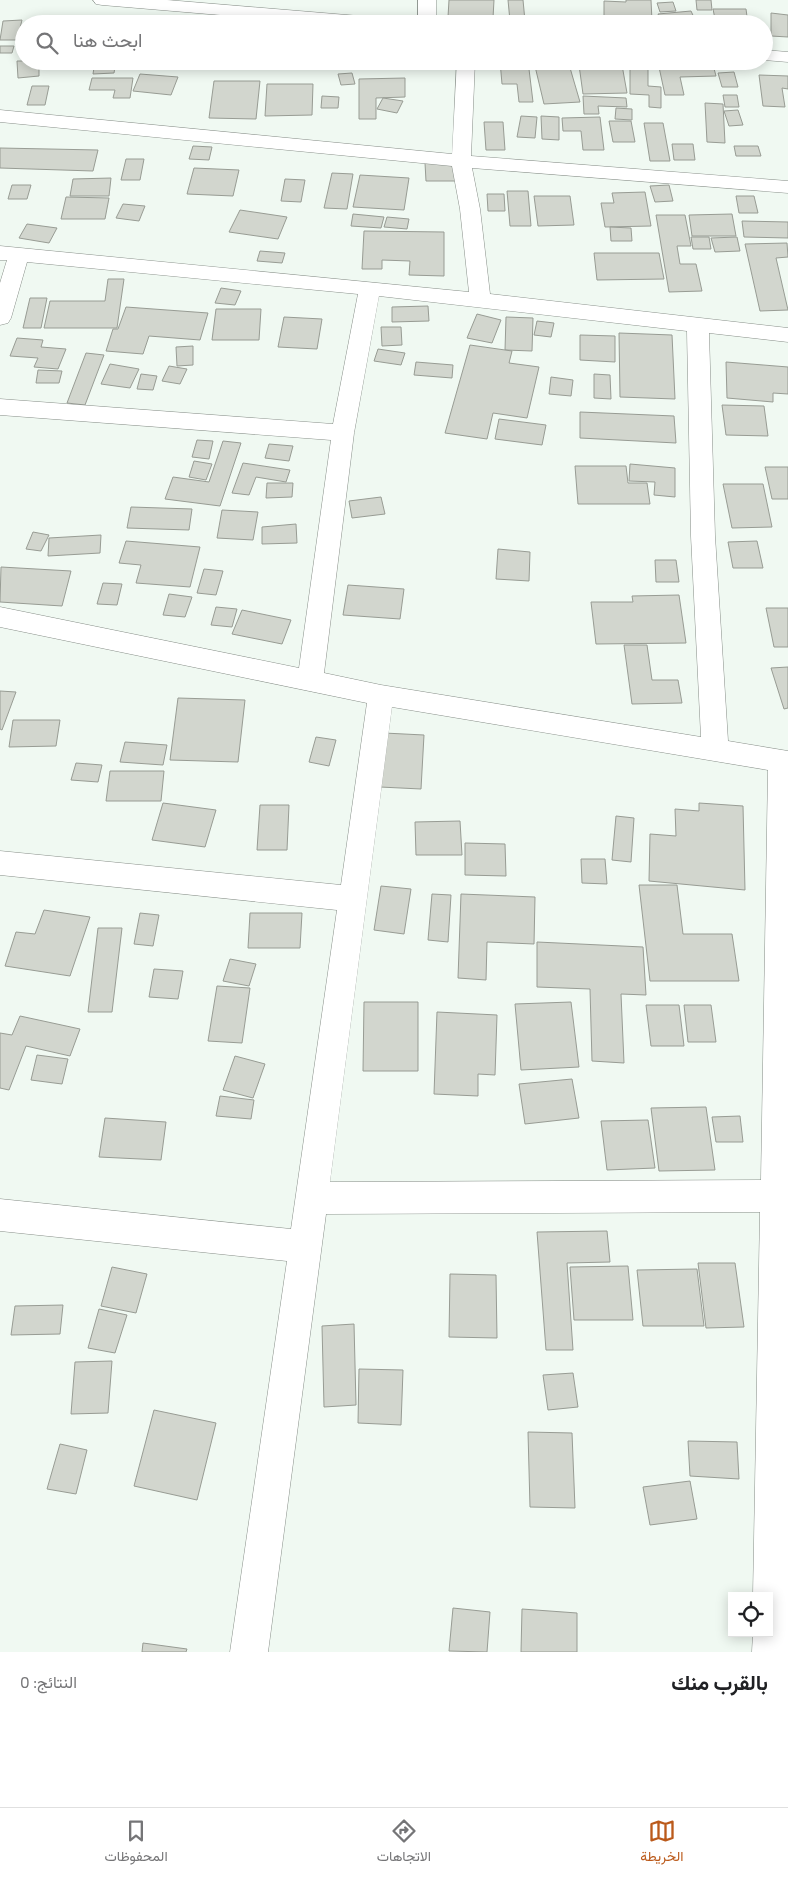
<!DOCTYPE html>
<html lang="ar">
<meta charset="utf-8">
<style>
:root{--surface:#fff;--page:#f6f6f6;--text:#202124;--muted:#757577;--line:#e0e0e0;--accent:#bb5a1b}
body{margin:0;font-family:"Exo 2",Vazirmatn,sans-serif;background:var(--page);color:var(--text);direction:rtl}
.controls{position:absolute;right:15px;bottom:15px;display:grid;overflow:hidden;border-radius:0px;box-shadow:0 2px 12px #0003}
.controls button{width:45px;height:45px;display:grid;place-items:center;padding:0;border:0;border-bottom:1px solid var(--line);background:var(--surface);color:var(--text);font:25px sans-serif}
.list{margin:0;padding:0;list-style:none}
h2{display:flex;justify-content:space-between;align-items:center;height:65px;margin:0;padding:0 20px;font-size:21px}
h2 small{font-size:16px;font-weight:400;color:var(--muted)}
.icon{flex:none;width:28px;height:28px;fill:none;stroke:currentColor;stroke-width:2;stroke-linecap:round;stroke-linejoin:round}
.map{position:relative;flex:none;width:788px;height:1652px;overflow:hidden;direction:ltr}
.search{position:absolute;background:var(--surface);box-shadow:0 2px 12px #0003;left:15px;right:15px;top:15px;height:55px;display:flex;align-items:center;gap:12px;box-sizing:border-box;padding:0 18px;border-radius:28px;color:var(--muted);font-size:19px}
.sheet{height:155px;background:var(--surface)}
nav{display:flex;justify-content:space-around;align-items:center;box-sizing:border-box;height:70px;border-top:1px solid var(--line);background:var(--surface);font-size:14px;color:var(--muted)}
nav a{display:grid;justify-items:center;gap:2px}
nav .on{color:var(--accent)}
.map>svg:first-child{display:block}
.building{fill:#d2d6ce;stroke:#989c94}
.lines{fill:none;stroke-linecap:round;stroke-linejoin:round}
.minor-casing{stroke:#888f89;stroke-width:1}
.minor{fill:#fff;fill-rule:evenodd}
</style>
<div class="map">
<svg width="788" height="1652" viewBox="0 0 788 1652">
<rect width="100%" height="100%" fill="#f0f9f2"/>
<g class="building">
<polygon points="449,0 494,0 493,18 448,17"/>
<polygon points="508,0 523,0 525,21 510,21"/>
<polygon points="626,0 651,0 652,21 621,19 621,24 604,24 604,1 626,2"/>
<polygon points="696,0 711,0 712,10 697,10"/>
<polygon points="673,2 676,11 660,12 657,3"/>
<polygon points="713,9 746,9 748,24 716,24"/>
<polygon points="691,11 697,24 662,24 658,14"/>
<polygon points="771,13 788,15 788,37 771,36"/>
<polygon points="100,17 100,24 62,24 63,18"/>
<polygon points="225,18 259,20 258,24 223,24"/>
<polygon points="106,19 144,19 143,24 105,24"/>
<polygon points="22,20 17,40 0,40 3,21"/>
<polygon points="0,46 14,46 12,53 0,53"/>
<polygon points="17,61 39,61 39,76 18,78"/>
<polygon points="95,61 116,61 114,73 93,74"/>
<polygon points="144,61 177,61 175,69 142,67"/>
<polygon points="500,61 528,61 533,102 519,102 517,84 502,84"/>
<polygon points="568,61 580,102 544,104 534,62"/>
<polygon points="685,61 712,61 716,76 680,77 684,95 665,95 659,67 687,67"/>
<polygon points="630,62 648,63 648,86 661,87 661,108 649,107 649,95 630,94"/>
<polygon points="579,65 622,65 627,93 583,94"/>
<polygon points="734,72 738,87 722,87 718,73"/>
<polygon points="352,73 355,84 341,85 338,74"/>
<polygon points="140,74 178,77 171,95 133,91"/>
<polygon points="759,75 788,76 788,89 782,88 785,107 763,106"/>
<polygon points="92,78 133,78 130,98 113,98 115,90 89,90"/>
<polygon points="405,78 405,97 376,98 376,119 359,119 359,79"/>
<polygon points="214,81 260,81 256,119 209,118"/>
<polygon points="267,84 313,84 312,115 265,116"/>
<polygon points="32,86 49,86 45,105 27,105"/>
<polygon points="723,95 737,95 739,107 725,107"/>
<polygon points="322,96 339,97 338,108 321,108"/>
<polygon points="583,96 626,98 627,107 598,106 599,114 584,114"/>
<polygon points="383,98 403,101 397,113 377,109"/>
<polygon points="705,103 723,104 725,143 707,142"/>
<polygon points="616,108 632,109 632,120 615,119"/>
<polygon points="738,110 743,125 729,126 724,111"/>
<polygon points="521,116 537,117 535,138 517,137"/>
<polygon points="541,116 559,117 559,140 542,139"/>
<polygon points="600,117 604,150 583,150 581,131 563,131 562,118"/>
<polygon points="609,121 631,121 635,142 613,142"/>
<polygon points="484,122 503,122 505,150 486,150"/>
<polygon points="644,123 663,123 670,161 650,161"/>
<polygon points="672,144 693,144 695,160 674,160"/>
<polygon points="193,146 212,147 209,160 189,159"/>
<polygon points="734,146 758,146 761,156 736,156"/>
<polygon points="0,148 98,150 93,171 0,168"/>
<polygon points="126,159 144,159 140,180 121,180"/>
<polygon points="425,163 456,163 457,181 426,181"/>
<polygon points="194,168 239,170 233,196 187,194"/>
<polygon points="332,173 353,174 347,209 324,208"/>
<polygon points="360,175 409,178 404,210 353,207"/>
<polygon points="111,178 109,196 70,196 73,179"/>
<polygon points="285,179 305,180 301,202 281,201"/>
<polygon points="12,185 31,185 27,199 8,199"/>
<polygon points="669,185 673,201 655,202 650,186"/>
<polygon points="507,191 528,191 531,226 510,226"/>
<polygon points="645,192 651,226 605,227 601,203 614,203 612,193"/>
<polygon points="487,194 504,194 505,211 488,211"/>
<polygon points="534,196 570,196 574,225 538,226"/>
<polygon points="736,196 754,196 758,213 739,213"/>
<polygon points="66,197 109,198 105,219 61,219"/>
<polygon points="123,204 145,206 139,221 116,218"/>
<polygon points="240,210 287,217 278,239 229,232"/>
<polygon points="353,214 384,217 381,228 351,226"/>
<polygon points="732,214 736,236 692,236 689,215"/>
<polygon points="656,215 685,215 691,246 677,246 680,264 696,264 702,291 669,292"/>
<polygon points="387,217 409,219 407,229 384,227"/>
<polygon points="742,221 788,222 788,238 744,237"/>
<polygon points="27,224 57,228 49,243 19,238"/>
<polygon points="610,227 631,228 632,241 611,241"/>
<polygon points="364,231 444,232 444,276 409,275 410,261 382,260 382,269 362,269"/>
<polygon points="691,237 709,237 711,249 693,249"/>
<polygon points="737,237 740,251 715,252 711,238"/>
<polygon points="787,243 788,257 776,258 788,310 760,311 745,244"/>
<polygon points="260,251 285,253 282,263 257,261"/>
<polygon points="594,253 659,253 664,279 597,280"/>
<polygon points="108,279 124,279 117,328 44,328 50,301 105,301"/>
<polygon points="221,288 241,291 235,305 215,303"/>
<polygon points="30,298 47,298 41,328 23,328"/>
<polygon points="428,306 429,321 392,322 392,307"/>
<polygon points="126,307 208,313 200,340 149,336 143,354 106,351 113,329 118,329"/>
<polygon points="216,309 261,309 259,340 212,340"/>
<polygon points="477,314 501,320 492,343 467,338"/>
<polygon points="284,317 322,319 317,349 278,347"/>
<polygon points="506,317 533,318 532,351 505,350"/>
<polygon points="537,321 554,323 551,337 534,335"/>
<polygon points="381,327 401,327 402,345 382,346"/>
<polygon points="619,333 672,335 675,399 620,397"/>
<polygon points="580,335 615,336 615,362 580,360"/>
<polygon points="17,338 43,340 41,347 66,349 58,369 34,367 38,358 10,356"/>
<polygon points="470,345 512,351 509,363 539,367 527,418 493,413 487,439 445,433"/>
<polygon points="193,346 193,365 177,366 176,347"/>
<polygon points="378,349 405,353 401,365 374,361"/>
<polygon points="86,353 104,355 85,405 67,403"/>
<polygon points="416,362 453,365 452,378 414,375"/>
<polygon points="726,362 788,367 788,394 773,393 773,402 727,398"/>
<polygon points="110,364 139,369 130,388 101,384"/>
<polygon points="169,366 187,369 180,384 162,381"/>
<polygon points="38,370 62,371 59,383 36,383"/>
<polygon points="141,374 157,376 153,390 137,389"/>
<polygon points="594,374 610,375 611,399 594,398"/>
<polygon points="551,377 573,380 571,396 549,394"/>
<polygon points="722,405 764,406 768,436 726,435"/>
<polygon points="580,412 674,416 676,443 580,438"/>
<polygon points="499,419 546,425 542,445 495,439"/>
<polygon points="197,440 213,441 209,459 192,457"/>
<polygon points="223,441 241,443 220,506 165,499 173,477 209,482"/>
<polygon points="269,444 293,446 289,461 265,458"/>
<polygon points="194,461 212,464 206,480 189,477"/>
<polygon points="243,463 290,470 286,482 256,477 249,495 232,493"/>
<polygon points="630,464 675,468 675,497 654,495 655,482 629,481"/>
<polygon points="575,466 626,466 628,483 647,483 650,504 578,504"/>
<polygon points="765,467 788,467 788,499 772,499"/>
<polygon points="267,483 293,483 292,497 266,498"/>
<polygon points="723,484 763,484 772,527 732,528"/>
<polygon points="381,497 385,514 352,518 349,501"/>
<polygon points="131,507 192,509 189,530 127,528"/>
<polygon points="222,510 258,512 253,540 217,538"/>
<polygon points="296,524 297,543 262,544 262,527"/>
<polygon points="33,532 49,535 41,551 26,549"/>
<polygon points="101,535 100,553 48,556 49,538"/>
<polygon points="126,541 200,547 190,587 136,583 141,565 119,563"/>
<polygon points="757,541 763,568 733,568 728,542"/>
<polygon points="498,549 530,552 529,581 496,579"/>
<polygon points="655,560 676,560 679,582 656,582"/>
<polygon points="1,567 71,571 62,606 0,602"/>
<polygon points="204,569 223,571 216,595 197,593"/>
<polygon points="103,583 122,584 117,605 97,604"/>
<polygon points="348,585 404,589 400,619 343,615"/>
<polygon points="169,594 192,597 185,617 163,615"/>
<polygon points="679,595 686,643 596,644 591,602 633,602 632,596"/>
<polygon points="216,607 237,609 232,627 211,625"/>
<polygon points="766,608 788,608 788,647 774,647"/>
<polygon points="242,610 291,620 282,644 232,634"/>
<polygon points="624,645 647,645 652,680 678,680 682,703 632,704"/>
<polygon points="788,667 788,708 784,709 771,668"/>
<polygon points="0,691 16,692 2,730 0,729"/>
<polygon points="178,698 245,700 238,762 170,760"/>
<polygon points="13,720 60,720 56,746 9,747"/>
<polygon points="384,733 424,735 421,789 380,787"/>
<polygon points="316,737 336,740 329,766 309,762"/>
<polygon points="125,742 167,745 163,765 120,762"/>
<polygon points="76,763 102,765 98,782 71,780"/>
<polygon points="110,771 164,771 161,801 106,801"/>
<polygon points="163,803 216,810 205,847 152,840"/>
<polygon points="699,803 743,806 745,890 649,881 650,834 676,836 675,809 699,811"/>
<polygon points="260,805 289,805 287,850 257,850"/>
<polygon points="616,816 634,818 631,862 612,860"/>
<polygon points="460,821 462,855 416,855 415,822"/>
<polygon points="465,843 505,844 506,876 465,875"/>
<polygon points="581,859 605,859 607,884 582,883"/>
<polygon points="639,885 677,885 683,934 732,934 739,981 650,981"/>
<polygon points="381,886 411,889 404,934 374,930"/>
<polygon points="432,894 451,895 448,942 428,940"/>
<polygon points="461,894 535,897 534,944 487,942 486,980 458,978"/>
<polygon points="44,910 90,917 70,976 5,966 16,932 35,934"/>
<polygon points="140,913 159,915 153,946 134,944"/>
<polygon points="250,913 302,913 300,948 248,948"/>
<polygon points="98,928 122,928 112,1012 88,1012"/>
<polygon points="537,942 643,947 646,995 621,994 624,1063 592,1061 590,989 537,987"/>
<polygon points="230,959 256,964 249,986 223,981"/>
<polygon points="154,969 183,971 178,999 149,997"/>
<polygon points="217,986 250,988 242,1043 208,1041"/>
<polygon points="364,1002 418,1002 418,1071 363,1071"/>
<polygon points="571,1002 579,1067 521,1070 515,1004"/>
<polygon points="646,1005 679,1005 684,1046 651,1046"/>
<polygon points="684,1005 711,1005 716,1042 688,1042"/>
<polygon points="437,1012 497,1015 495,1075 478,1074 478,1096 434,1094"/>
<polygon points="20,1016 80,1029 70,1056 26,1046 9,1090 0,1088 0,1033 12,1035"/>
<polygon points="37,1055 68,1059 62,1084 31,1080"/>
<polygon points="235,1056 265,1064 253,1098 223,1090"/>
<polygon points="572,1079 579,1118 525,1124 519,1084"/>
<polygon points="220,1096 254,1100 251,1119 216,1116"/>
<polygon points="706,1107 715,1170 659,1171 651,1108"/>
<polygon points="740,1116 743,1142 716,1142 712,1117"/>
<polygon points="105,1118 166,1122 161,1160 99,1157"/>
<polygon points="648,1120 655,1168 607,1170 601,1121"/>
<polygon points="607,1231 610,1262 567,1263 573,1350 546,1350 537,1232"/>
<polygon points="698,1263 735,1263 744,1327 706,1328"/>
<polygon points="628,1266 633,1320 574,1320 570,1267"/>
<polygon points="112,1267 147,1274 136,1313 101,1306"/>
<polygon points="697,1269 704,1326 643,1326 637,1270"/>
<polygon points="450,1274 496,1275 497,1338 449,1337"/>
<polygon points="63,1305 60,1334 11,1335 15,1306"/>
<polygon points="99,1309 127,1315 115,1353 88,1348"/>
<polygon points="354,1324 356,1405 324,1407 322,1326"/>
<polygon points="112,1361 108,1413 71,1414 75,1362"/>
<polygon points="359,1369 403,1370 401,1425 358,1423"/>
<polygon points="573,1373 578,1407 548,1410 543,1375"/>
<polygon points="154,1410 216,1423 197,1500 134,1486"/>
<polygon points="528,1432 572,1433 575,1508 530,1507"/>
<polygon points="688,1441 737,1442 739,1479 690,1476"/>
<polygon points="60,1444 87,1450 76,1494 47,1489"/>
<polygon points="690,1481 697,1519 650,1525 643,1487"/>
<polygon points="453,1608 490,1612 487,1652 449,1651"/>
<polygon points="522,1609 577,1613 577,1652 521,1652"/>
<polygon points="143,1643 187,1649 186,1652 142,1652"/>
</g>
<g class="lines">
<defs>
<g id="minor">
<polygon points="93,0 167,0 395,19 401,20 404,24 327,24 102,5 96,4"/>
<rect x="418" y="0" width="18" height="24"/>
<polygon points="764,50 788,52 788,62 764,60"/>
<path d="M 457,61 L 475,61 L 471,156 L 788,181 L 788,193 L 472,168 L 480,209 L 490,294 L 788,328 L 788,342 L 709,333 L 715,536 L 728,741 L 788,751 L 788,1652 L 752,1652 L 753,1633 L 769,1633 L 769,1596 L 753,1596 L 760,1212 L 326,1214 L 268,1652 L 230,1652 L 287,1261 L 0,1231 L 0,1199 L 291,1229 L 337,910 L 0,875 L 0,851 L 341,885 L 367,703 L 0,627 L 0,607 L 299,668 L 331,440 L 0,415 L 0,399 L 333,424 L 358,294 L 27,262 L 11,318 L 8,323 L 0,325 L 0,283 L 7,260 L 0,260 L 0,246 L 469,292 L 460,209 L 452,166 L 0,122 L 0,110 L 452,154 ZM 379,296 L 687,331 L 691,536 L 701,737 L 381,685 L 324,673 L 354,433 ZM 392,707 L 768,770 L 761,1180 L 330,1182 Z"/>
</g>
</defs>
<use href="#minor" class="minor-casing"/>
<use href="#minor" class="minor"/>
</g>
</svg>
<div class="controls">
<button><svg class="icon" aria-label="locate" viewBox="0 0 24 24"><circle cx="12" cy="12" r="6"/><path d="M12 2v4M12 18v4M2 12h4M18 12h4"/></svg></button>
</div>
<div class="search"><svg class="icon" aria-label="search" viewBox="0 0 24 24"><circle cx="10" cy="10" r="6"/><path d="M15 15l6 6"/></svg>ابحث هنا</div>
</div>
<section class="sheet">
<h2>بالقرب منك<small>النتائج: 0</small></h2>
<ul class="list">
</ul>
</section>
<nav>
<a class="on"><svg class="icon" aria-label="map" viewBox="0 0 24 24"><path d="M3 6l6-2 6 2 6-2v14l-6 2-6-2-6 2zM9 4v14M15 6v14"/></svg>الخريطة</a>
<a><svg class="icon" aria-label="directions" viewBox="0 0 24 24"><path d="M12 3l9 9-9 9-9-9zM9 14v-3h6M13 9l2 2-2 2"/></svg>الاتجاهات</a>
<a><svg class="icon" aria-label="saved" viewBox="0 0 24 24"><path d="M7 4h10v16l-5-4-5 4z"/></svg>المحفوظات</a>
</nav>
